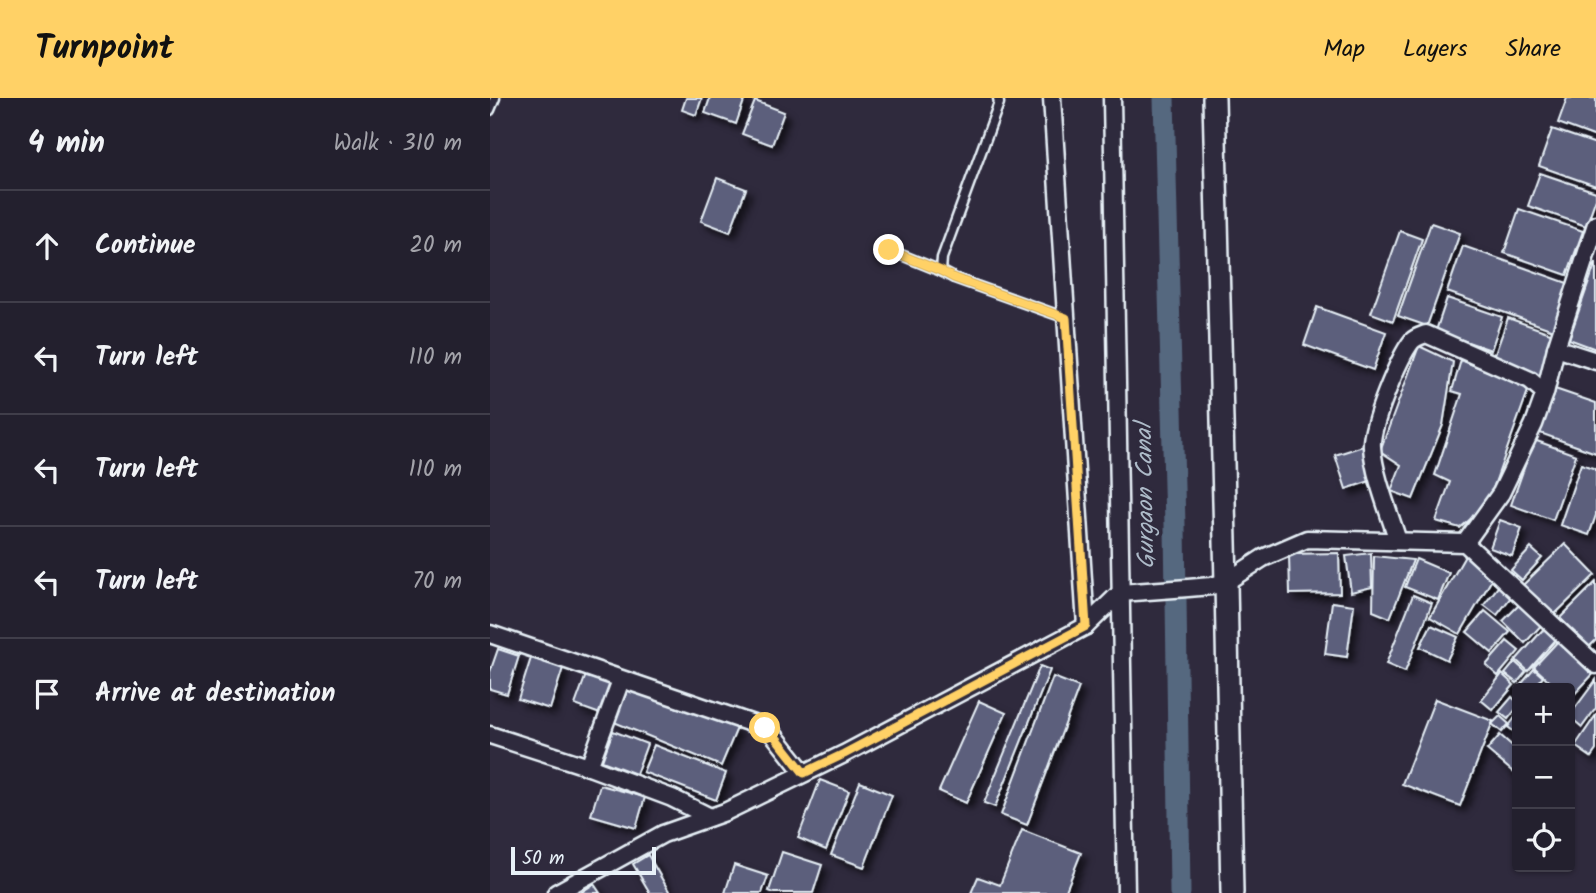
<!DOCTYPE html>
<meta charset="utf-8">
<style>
:root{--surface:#23202e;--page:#2f2d3a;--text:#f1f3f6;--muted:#a3a3aa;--line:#403e4a;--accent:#ffd166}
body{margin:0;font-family:Kalam,sans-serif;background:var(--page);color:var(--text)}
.controls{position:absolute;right:21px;bottom:21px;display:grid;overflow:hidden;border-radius:7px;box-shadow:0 2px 5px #0004}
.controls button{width:63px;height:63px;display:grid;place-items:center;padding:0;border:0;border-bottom:2px solid var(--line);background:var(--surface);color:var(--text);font:35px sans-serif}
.scale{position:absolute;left:21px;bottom:18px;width:145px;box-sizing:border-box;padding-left:7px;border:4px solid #e8f1f8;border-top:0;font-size:19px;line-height:24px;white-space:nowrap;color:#e8f1f8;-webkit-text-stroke:5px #2f2a3d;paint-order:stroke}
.stop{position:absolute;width:21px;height:21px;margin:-16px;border:5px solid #ffd166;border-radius:50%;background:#fff}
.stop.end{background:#ffd166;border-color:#fff;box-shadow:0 2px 7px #0008}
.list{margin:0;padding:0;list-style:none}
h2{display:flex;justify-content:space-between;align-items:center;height:91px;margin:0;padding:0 28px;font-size:30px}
h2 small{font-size:23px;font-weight:400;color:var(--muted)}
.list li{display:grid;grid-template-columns:46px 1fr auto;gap:21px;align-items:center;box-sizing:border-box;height:112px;padding:0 28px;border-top:2px solid var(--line)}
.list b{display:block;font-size:26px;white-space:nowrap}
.list em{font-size:23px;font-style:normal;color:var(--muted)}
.icon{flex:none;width:38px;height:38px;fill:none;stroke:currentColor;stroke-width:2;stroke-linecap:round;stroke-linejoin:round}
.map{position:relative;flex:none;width:1106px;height:795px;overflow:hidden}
header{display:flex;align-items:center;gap:42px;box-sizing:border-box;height:98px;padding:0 35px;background:var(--accent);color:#111}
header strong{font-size:33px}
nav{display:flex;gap:38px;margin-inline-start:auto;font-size:24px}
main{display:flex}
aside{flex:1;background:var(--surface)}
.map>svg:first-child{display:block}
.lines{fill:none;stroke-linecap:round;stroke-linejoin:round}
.canal{stroke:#55677f;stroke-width:21}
.building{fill:#5c5e7b;stroke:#e8f1f8;stroke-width:2;filter:url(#shadow)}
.service-casing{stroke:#e8f1f8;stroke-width:13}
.minor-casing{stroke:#e8f1f8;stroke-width:21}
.tertiary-casing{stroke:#e8f1f8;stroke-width:26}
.service{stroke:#2f2a3d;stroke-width:8}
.minor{stroke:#2f2a3d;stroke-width:16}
.tertiary{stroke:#2f2a3d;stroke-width:21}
.route{stroke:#ffd166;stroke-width:9}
.labels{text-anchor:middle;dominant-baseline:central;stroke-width:6;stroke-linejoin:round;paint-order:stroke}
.water-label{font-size:24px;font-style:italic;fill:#adbac8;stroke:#2f2a3d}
</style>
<header>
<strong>Turnpoint</strong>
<nav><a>Map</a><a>Layers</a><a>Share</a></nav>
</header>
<main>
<aside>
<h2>4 min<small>Walk · 310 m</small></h2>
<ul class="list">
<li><svg class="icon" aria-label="ahead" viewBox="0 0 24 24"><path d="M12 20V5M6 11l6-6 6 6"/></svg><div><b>Continue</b></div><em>20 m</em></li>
<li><svg class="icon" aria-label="left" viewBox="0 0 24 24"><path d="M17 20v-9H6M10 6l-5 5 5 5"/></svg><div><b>Turn left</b></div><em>110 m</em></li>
<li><svg class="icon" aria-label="left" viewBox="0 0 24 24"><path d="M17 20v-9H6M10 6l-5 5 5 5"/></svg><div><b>Turn left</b></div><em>110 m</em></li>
<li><svg class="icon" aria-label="left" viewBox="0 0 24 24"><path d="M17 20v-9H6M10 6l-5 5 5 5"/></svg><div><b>Turn left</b></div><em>70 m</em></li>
<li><svg class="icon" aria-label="arrive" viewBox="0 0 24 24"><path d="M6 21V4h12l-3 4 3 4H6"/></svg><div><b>Arrive at destination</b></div></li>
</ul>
</aside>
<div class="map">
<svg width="1106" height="795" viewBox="0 0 1106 795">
<defs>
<filter id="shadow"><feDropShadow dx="5.5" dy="5.5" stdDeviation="3.5" flood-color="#0009"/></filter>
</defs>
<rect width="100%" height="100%" fill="#2f2a3d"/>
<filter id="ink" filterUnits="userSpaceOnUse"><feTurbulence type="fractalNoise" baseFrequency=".0143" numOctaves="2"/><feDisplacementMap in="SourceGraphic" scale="14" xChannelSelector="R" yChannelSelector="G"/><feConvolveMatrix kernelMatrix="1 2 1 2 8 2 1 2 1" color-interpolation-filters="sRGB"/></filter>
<g filter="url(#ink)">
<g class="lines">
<polyline class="canal" points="674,0 685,427 690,795"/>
</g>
<g class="building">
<polygon points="196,0 212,0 206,17 192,12"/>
<polygon points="220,0 255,0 246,26 215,15"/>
<polygon points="1077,0 1106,0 1106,39 1068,25"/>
<polygon points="265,3 294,14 282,47 252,36"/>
<polygon points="1062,31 1106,46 1106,88 1049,68"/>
<polygon points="1050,75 1106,94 1106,100 1096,128 1038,108"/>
<polygon points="227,80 256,91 240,134 211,123"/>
<polygon points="1029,111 1093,133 1077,177 1014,155"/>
<polygon points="941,125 970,135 937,228 908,218"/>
<polygon points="910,133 932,141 903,223 881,215"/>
<polygon points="973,148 1083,187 1066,233 957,194"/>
<polygon points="1106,164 1106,251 1079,241"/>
<polygon points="957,200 1012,219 1001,252 946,233"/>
<polygon points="827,209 896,234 883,272 814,247"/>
<polygon points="1018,220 1066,237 1051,279 1003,262"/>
<polygon points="929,248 963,264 953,327 923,401 901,393 911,367 890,353"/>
<polygon points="971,262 1039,290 997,407 970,430 946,423 960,384 945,377 972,296 962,293"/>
<polygon points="1065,291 1106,305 1106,355 1050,335"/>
<polygon points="1044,342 1086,357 1063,422 1021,407"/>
<polygon points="873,348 883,382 856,391 845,357"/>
<polygon points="1091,366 1106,371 1106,417 1099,437 1070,427"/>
<polygon points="1010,422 1032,430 1022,458 1000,450"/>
<polygon points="1075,446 1105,477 1064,517 1033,487"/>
<polygon points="1041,450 1052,460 1032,482 1021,472"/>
<polygon points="849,455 850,495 800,496 799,456"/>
<polygon points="881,455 882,489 861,494 856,458"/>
<polygon points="884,458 923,462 900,520 883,513"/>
<polygon points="975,458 1005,476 970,536 940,519"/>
<polygon points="926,461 959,475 948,502 915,489"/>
<polygon points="1106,484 1106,542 1099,549 1070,520"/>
<polygon points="1011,485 1024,495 1007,517 994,507"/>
<polygon points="923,497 942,505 915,574 896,566"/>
<polygon points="1034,502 1055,523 1035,545 1013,523"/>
<polygon points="842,504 864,507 857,559 835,556"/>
<polygon points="995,513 1020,534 1002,555 977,534"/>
<polygon points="1058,526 1070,537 1038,573 1026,562"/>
<polygon points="941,527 968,539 957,562 930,549"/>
<polygon points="1071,540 1106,573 1080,601 1080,590 1067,590 1044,569"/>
<polygon points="1017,543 1029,553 1008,578 996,567"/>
<polygon points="8,551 29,558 17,596 0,591 0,574"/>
<polygon points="41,560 73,570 60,611 28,601"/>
<polygon points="1025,564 1036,574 1027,585 1015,576"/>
<polygon points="550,568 560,572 505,709 494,705"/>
<polygon points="1044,571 1053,579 1044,590 1028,590"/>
<polygon points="97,574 125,584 113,617 85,607"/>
<polygon points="1012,576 1024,587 1003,612 991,602"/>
<polygon points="563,579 589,589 537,727 511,717"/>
<polygon points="1106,582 1106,610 1092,629 1080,619 1080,617"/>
<polygon points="140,586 247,630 231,668 124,624"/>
<polygon points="1022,599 1027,604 1027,610 1018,621 1009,614"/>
<polygon points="945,601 1003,623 970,708 912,686"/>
<polygon points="489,603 516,615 476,705 449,693"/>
<polygon points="1027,617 1027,636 1018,629"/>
<polygon points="1106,617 1106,652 1101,659 1085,648"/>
<polygon points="1010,618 1019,626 1012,634 1002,626"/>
<polygon points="123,633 157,646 146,676 112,663"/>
<polygon points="1010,637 1027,652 1027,669 1023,674 997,652"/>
<polygon points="164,647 236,675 226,702 153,674"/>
<polygon points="330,682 359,693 336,752 308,740"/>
<polygon points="370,684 402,697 374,769 341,757"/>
<polygon points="110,687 155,699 146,730 101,717"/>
<polygon points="532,732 591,755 575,795 481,795 488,779 510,787"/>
<polygon points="292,754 332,767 323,795 284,795 279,793"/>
<polygon points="158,757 180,795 160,795 143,766"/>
<polygon points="244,767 278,778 272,795 235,795"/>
<polygon points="104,786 110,795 90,795"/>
</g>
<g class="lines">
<defs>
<g id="service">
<polyline points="508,0 509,5 452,160 451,173 464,180 576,220"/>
<polyline points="0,12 5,0"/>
<polyline points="399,152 451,173"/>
</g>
<g id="minor">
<polyline points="562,0 596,528"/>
<polyline points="622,0 636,795"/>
<polyline points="1066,250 1106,263"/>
<polyline points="1055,295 1066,250 1106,126"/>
<path d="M 908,443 C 899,414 884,378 882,349 C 880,329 909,259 922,243 C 926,239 931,238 936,236 L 1040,282 L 1055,295 L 1044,326 L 1011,395 L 975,445"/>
<polyline points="0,536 275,630 284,637 314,675"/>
<polyline points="0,637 99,669 182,700 220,719"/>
<polyline points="99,669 131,582"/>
<polyline points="66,795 173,736 235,714 354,656 596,528 630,495 698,490 721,488 736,484 773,460 817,441 975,445 1106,567"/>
</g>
<polyline id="tertiary" points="724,0 736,484 742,795"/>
</defs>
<use href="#service" class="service-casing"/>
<use href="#minor" class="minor-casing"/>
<use href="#tertiary" class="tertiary-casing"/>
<use href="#service" class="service"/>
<use href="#minor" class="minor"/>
<use href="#tertiary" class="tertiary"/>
</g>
</g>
<g class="lines" filter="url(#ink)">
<polyline class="route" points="275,630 284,637 314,675 354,656 596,528 576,220 464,180 451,173 399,152"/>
</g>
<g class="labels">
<g class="water-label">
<text transform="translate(656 398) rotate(-91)">Gurgaon Canal</text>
</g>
</g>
</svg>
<div class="controls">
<button>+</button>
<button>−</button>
<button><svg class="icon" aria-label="locate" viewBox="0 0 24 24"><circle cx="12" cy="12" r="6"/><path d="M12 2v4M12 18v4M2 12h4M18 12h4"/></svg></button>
</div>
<div class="scale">50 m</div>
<div class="stop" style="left:275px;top:630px"></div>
<div class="stop end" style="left:399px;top:152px"></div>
</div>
</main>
